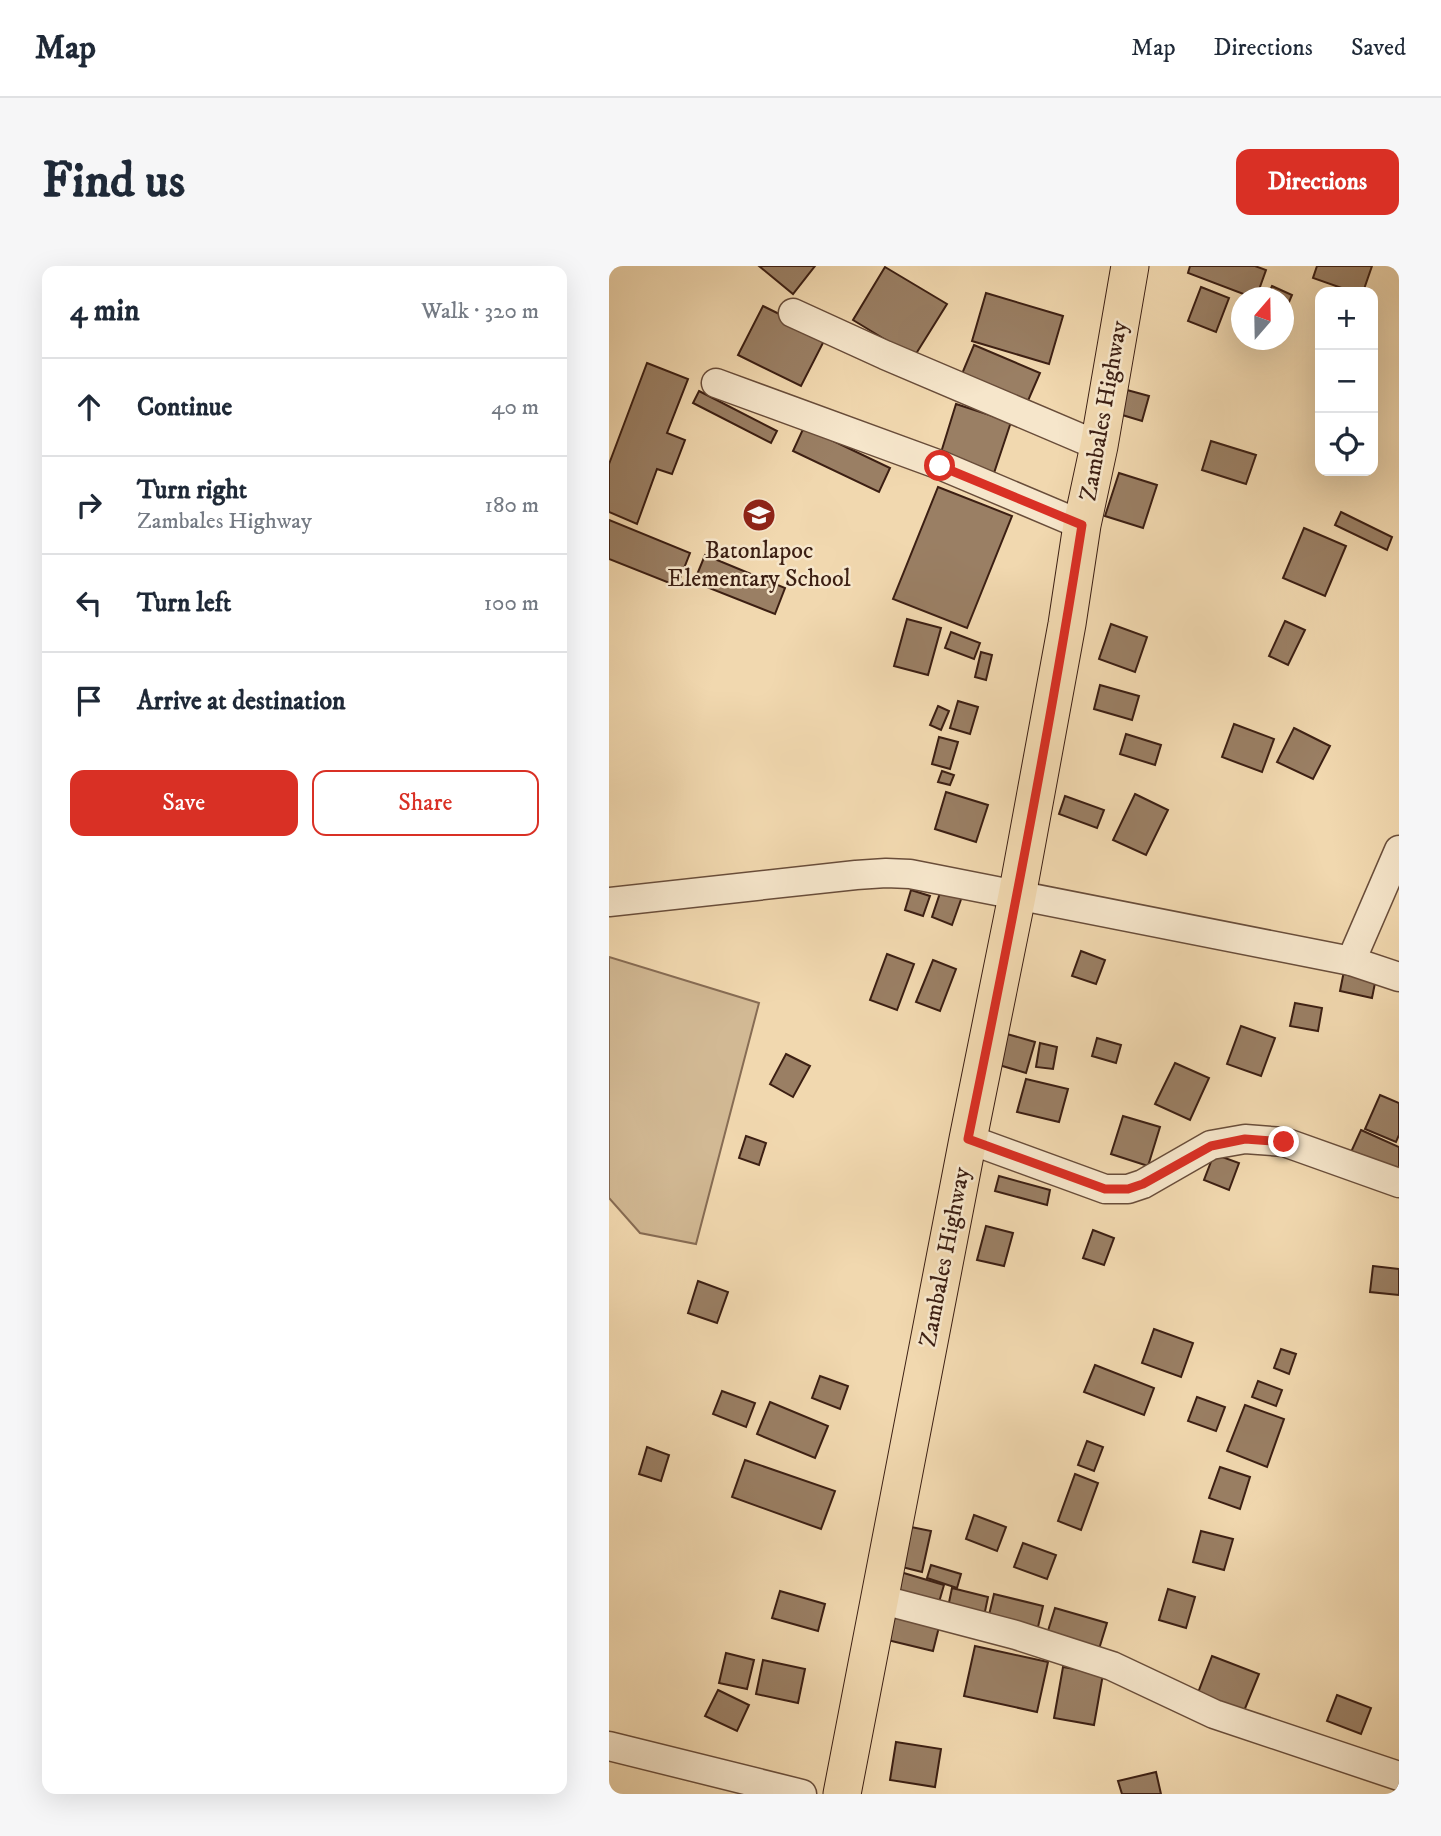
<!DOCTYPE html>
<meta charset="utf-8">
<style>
:root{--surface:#fff;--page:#f6f6f7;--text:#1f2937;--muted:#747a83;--line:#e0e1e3;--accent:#d93025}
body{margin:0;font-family:"IM FELL DW Pica",serif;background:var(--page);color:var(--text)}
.controls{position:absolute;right:21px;top:21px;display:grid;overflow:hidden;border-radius:14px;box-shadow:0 7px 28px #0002}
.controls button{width:63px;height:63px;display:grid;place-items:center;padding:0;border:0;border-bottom:2px solid var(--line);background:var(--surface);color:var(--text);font:35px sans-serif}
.compass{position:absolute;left:622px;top:21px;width:63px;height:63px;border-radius:50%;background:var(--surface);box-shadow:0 7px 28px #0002;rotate:20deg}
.stop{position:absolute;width:21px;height:21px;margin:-16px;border:5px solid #d93025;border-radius:50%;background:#fff}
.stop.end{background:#d93025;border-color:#fff;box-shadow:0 2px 7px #0008}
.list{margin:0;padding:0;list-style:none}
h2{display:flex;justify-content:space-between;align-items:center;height:91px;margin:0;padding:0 28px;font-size:30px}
h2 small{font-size:23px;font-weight:400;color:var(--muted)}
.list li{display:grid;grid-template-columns:46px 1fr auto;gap:21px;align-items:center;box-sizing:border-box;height:98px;padding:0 28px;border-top:2px solid var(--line)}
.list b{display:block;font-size:26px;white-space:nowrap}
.list p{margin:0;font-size:23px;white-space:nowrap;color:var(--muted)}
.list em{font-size:23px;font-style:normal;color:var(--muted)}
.actions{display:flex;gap:14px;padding:21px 28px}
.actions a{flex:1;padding:16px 0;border:2px solid var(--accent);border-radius:14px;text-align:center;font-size:24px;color:var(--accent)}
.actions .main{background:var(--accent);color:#fff}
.icon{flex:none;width:38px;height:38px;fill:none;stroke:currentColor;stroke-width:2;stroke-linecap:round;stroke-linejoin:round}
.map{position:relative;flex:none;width:790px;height:1528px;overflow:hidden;border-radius:14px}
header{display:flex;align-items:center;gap:42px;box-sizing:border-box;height:98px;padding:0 35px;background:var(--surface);border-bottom:2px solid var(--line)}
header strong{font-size:33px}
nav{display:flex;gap:38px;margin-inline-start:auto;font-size:24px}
.intro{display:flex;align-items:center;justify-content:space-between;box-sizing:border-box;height:168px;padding:0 42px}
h1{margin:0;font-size:49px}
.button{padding:18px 32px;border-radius:14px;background:var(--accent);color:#fff;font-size:24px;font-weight:700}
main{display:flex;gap:42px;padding:0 42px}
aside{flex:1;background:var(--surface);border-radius:14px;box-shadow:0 7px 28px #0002}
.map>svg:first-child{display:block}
.green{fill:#d2b994;stroke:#876c54;stroke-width:2}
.building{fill:#9a7f64;stroke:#3c1f13;stroke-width:2}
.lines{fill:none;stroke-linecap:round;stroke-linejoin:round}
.minor-casing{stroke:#694d3a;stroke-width:31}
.major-casing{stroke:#3c1f13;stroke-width:39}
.minor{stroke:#f6e6cb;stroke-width:28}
.major{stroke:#f1d8af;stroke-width:37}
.route{stroke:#d93025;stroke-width:9}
.labels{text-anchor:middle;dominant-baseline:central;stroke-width:5;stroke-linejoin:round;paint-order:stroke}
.street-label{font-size:24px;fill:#3c1f13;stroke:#f6e6cb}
.poi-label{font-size:24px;fill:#3c1f13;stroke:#f6e6cb}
</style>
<header>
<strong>Map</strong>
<nav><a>Map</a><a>Directions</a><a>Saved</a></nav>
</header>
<div class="intro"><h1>Find us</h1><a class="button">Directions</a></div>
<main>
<aside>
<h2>4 min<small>Walk · 320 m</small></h2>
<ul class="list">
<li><svg class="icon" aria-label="ahead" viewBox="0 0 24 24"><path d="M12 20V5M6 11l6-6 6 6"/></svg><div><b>Continue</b></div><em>40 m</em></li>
<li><svg class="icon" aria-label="right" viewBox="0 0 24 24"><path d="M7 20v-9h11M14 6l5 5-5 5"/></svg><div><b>Turn right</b><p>Zambales Highway</p></div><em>180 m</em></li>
<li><svg class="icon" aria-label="left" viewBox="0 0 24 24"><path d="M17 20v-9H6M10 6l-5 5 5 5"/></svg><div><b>Turn left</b></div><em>100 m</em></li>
<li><svg class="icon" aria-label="arrive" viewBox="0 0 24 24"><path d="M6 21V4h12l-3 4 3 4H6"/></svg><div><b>Arrive at destination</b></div></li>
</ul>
<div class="actions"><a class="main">Save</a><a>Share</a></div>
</aside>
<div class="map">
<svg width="790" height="1528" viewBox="0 0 790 1528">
<rect width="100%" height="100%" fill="#f1d8af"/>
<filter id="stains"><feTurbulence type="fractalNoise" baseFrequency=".00286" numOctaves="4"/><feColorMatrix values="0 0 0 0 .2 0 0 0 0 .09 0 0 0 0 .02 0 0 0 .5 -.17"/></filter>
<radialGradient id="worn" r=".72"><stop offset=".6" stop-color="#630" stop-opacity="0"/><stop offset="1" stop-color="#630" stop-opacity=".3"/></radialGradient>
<polygon class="green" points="0,691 150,737 87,978 31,967 0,932"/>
<g class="building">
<polygon points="150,0 206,0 184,28"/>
<polygon points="581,0 646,0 657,4 647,32 645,32 579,7"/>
<polygon points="708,0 763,0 754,26 744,26 704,12"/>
<polygon points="276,1 338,38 305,91 244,54"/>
<polygon points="663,20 683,29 677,43 674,42 674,32 658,32"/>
<polygon points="592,21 620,32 607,66 579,55"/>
<polygon points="377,27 454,50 440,98 363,75"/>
<polygon points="154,40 217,71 192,120 129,89"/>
<polygon points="365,79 431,107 415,144 350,115"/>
<polygon points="38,97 79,113 58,167 76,174 63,208 48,203 28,258 0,246 0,198"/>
<polygon points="518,124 540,130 533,155 510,148"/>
<polygon points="90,125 168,165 162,177 84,137"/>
<polygon points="347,138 402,156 384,210 330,193"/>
<polygon points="195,161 281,202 270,226 184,185"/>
<polygon points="602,175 647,189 637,218 593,204"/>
<polygon points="510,207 548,219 534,262 496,250"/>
<polygon points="329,221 403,250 358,362 284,333"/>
<polygon points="732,246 783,271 778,284 726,259"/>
<polygon points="0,254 81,287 68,320 0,293"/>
<polygon points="695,262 737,280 716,330 674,312"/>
<polygon points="96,289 176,322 166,348 85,316"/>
<polygon points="298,353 332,362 319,409 285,400"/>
<polygon points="676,355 696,364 679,399 660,390"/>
<polygon points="502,358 538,371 526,406 490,393"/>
<polygon points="342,366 371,377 365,393 336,382"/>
<polygon points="372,386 383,389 377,414 366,411"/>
<polygon points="491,419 530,430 523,454 485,443"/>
<polygon points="349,435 369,441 361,468 341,462"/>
<polygon points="329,440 340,445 332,464 321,459"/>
<polygon points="625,458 665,473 653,506 613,491"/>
<polygon points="685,462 721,480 704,513 668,496"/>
<polygon points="517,468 552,479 546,499 511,488"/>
<polygon points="330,471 349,476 341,503 323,498"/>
<polygon points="333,505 345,509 341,519 329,516"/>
<polygon points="337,526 379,539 367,576 326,563"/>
<polygon points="526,528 559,544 537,589 504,574"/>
<polygon points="456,530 495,544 488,562 450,548"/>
<polygon points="334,618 355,625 343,659 323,651"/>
<polygon points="302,624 321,630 314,650 296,644"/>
<polygon points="472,685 496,694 487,718 463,710"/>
<polygon points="278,688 305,698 288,744 261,734"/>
<polygon points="324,694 347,703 331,745 307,736"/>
<polygon points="735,705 767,712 763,732 731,725"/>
<polygon points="686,737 713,742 709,765 681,760"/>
<polygon points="632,760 666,772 652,810 618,798"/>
<polygon points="398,768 426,776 417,807 390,799"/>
<polygon points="488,772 512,779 507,797 483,790"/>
<polygon points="431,777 448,781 444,803 427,801"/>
<polygon points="177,788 201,800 184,831 161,818"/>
<polygon points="566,797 600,812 581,854 546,838"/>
<polygon points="417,813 459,823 450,856 408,846"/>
<polygon points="771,829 790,837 790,869 787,876 756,863"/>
<polygon points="514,850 551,861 539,900 502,888"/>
<polygon points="752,864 790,881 790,908 742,886"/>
<polygon points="137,870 157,877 150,899 130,892"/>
<polygon points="605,888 630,897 620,924 595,914"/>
<polygon points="390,910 441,924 438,939 386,925"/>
<polygon points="377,960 404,967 395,1000 368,994"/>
<polygon points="484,964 505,972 495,999 474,992"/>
<polygon points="764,1000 790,1003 790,1029 761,1026"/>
<polygon points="89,1015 119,1026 108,1057 79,1047"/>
<polygon points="545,1063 584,1077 572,1111 533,1097"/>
<polygon points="672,1083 687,1088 680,1108 665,1102"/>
<polygon points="486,1099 545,1122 535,1149 475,1126"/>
<polygon points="211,1110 239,1120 231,1143 203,1132"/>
<polygon points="649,1115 673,1124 667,1140 643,1131"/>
<polygon points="113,1125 146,1137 137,1161 104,1148"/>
<polygon points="588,1131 616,1141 607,1165 579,1155"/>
<polygon points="161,1136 219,1160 206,1192 148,1168"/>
<polygon points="636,1139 675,1153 658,1201 618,1185"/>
<polygon points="478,1175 494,1181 485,1205 469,1199"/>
<polygon points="38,1181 60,1189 52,1215 30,1208"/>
<polygon points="136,1194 226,1225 212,1263 123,1231"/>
<polygon points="611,1201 641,1211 631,1243 600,1232"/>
<polygon points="466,1208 489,1217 472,1264 449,1255"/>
<polygon points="365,1249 397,1261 388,1285 357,1273"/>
<polygon points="302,1261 322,1265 313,1306 293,1301"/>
<polygon points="592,1265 624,1273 615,1304 584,1296"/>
<polygon points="414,1277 447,1289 438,1313 405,1301"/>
<polygon points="322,1299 352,1308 348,1322 318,1312"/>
<polygon points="288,1305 335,1319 328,1343 281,1329"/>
<polygon points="343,1322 379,1331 374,1355 338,1346"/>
<polygon points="559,1323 586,1331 577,1362 550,1354"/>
<polygon points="171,1325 216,1338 209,1365 163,1352"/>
<polygon points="385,1328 434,1340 428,1365 379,1353"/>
<polygon points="446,1342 498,1357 490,1383 438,1368"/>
<polygon points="271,1347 330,1361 324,1385 266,1371"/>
<polygon points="366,1380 439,1396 428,1446 355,1430"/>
<polygon points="117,1387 145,1394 138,1423 110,1417"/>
<polygon points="603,1390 650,1408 633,1450 587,1432"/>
<polygon points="154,1394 196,1403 189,1437 147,1428"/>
<polygon points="454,1401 494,1408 485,1459 445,1452"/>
<polygon points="109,1424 140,1439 128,1465 96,1450"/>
<polygon points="728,1429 762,1442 752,1468 718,1455"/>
<polygon points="287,1476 332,1483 326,1521 281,1514"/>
<polygon points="547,1506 552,1528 513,1528 509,1515"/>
</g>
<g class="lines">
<defs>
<g id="minor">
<polyline points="184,47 276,89 490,180"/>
<polyline points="107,117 331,199 473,259"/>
<polyline points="0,636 247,609 277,607 301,608 742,695 790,711"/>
<polyline points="742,695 790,584"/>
<polyline points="359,873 496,923 519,923 534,918 602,879 636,873 675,876 790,917"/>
<polyline points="270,1333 407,1369 503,1400 605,1448 790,1510"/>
<polyline points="0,1480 193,1528"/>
</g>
<polyline id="major" points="233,1528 359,873 408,630 458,358 473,259 490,180 521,0"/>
</defs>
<use href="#minor" class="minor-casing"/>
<use href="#major" class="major-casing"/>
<use href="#minor" class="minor"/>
<use href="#major" class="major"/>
</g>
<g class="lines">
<path class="route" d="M 331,200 L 473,259 C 441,464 401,669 359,873 L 496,923 L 519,923 L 534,918 L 602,880 L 636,873 L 675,876"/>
</g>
<defs>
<symbol id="school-disc" viewBox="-11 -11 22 22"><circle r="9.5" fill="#8f2418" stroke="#f6e6cb"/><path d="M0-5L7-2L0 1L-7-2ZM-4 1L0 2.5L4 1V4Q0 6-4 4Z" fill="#fff"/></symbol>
</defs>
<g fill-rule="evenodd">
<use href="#school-disc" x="131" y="230" width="38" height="38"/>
</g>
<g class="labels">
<g class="street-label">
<text transform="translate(495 145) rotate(-80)">Zambales Highway</text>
<text transform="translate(336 991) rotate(-79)">Zambales Highway</text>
</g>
<g class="poi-label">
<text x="150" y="285">Batonlapoc<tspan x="150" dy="28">Elementary School</tspan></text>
</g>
</g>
<rect width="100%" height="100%" filter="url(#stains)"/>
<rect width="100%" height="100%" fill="url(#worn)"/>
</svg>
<div class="controls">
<button>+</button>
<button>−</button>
<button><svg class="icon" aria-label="locate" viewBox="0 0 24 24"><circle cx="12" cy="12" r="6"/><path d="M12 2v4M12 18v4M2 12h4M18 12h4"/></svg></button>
</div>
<svg class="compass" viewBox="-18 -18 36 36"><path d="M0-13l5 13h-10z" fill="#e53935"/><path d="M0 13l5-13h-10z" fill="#747a83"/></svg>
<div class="stop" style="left:331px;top:200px"></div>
<div class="stop end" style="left:675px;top:876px"></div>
</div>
</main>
